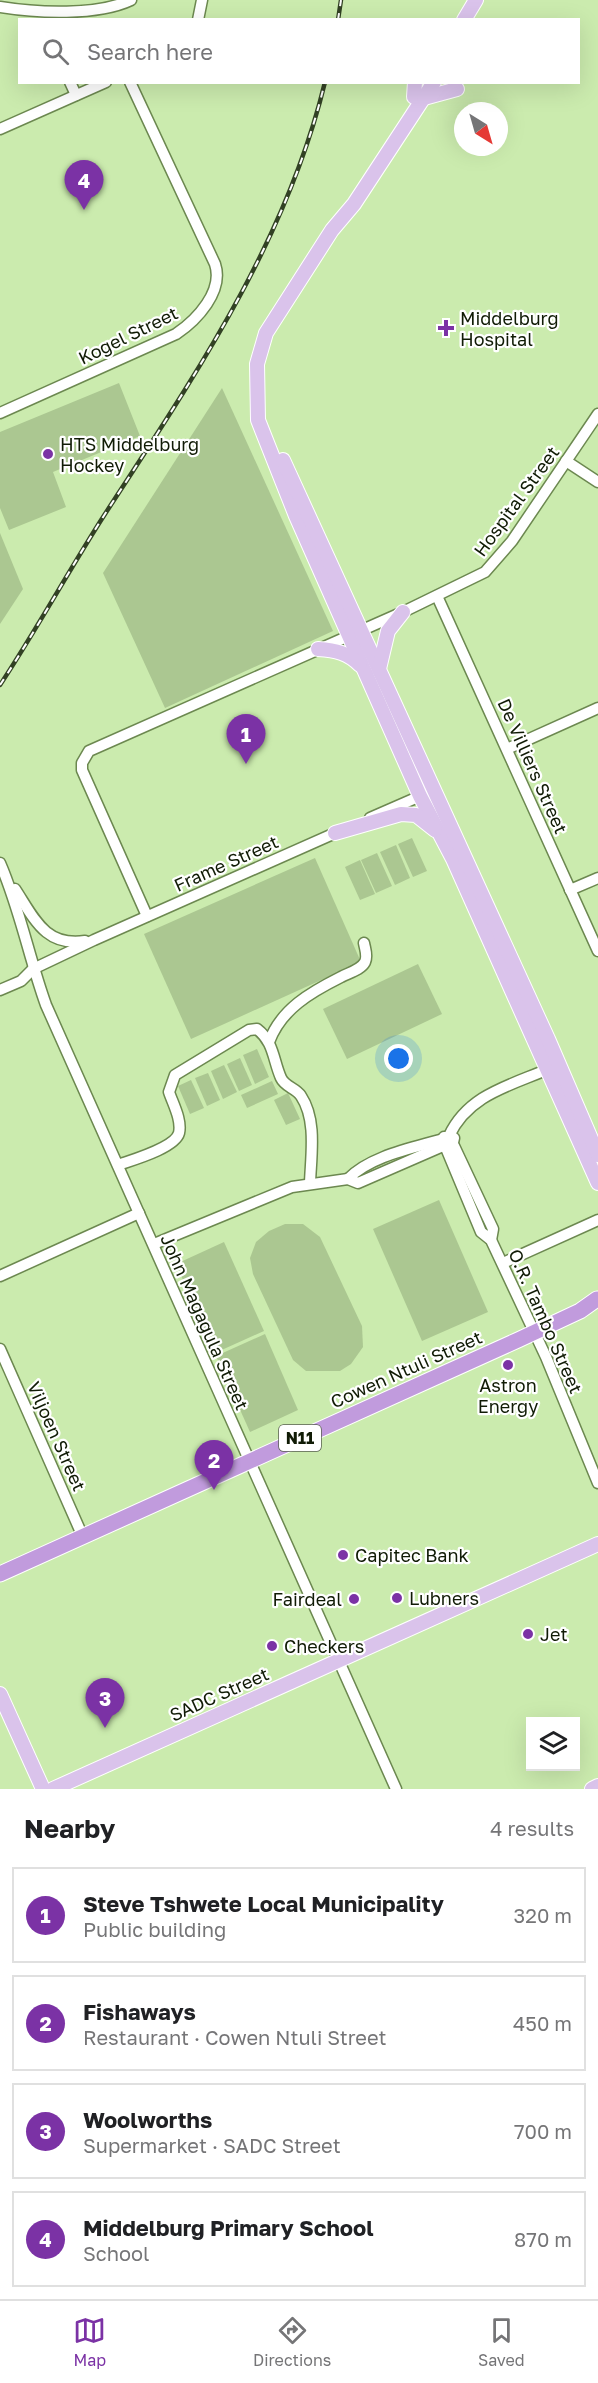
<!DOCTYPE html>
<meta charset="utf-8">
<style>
:root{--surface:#fff;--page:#f6f6f6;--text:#202124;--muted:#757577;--line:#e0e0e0;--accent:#7b32a5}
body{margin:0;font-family:"Golos Text",sans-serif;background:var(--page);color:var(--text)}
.controls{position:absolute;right:18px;bottom:18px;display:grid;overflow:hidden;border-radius:0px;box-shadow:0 6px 24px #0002}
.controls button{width:54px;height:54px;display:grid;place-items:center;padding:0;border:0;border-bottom:2px solid var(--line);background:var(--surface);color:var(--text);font:30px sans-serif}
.compass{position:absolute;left:454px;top:102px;width:54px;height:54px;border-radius:50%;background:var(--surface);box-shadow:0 6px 24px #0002;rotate:143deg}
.you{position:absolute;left:399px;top:1059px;width:21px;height:21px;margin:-15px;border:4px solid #fff;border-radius:50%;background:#1a73e8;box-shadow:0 0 0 9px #1a73e833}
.badge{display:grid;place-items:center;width:39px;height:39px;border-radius:50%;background:var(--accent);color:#fff;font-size:20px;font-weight:700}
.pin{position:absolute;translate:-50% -50px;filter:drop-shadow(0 2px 3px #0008)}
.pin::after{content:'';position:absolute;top:32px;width:21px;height:18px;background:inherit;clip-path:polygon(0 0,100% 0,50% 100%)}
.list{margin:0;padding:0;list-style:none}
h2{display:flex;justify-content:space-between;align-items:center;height:78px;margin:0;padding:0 24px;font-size:26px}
h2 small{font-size:20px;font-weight:400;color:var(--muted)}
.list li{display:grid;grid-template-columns:39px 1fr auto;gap:18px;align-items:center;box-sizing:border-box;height:96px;margin:0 12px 12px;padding:0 12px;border:2px solid var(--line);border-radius:0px}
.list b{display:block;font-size:22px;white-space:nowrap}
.list p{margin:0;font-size:20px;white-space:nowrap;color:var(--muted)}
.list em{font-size:20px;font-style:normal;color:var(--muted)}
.icon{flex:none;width:33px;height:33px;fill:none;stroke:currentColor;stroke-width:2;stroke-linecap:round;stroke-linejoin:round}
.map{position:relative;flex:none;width:598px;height:1789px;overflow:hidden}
.search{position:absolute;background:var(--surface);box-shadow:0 6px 24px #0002;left:18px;right:18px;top:18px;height:66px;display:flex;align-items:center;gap:15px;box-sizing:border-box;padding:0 21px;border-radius:0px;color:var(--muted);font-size:22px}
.sheet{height:510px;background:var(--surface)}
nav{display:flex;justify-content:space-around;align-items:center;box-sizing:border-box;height:84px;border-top:2px solid var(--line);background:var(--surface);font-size:16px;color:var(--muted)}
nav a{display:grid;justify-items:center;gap:3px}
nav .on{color:var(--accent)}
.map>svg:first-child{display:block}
.green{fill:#abc791}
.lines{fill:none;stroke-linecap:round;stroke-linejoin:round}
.minor-casing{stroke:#6c8850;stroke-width:13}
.major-casing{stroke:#fff;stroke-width:16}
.highway-casing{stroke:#fff;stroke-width:17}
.minor{stroke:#fff;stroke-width:10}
.major{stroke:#dac3eb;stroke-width:14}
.highway{stroke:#c19bdd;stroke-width:15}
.rail-casing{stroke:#324124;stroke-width:4.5}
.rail{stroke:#fff;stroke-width:2;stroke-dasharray:7;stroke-linecap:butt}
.poi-dot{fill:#7b32a5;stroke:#fff;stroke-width:2}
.labels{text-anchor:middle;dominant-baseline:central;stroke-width:4.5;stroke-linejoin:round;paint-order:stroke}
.shield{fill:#fff;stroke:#585f50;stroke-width:1.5}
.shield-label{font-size:16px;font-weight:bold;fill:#101b05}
.poi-label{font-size:18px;fill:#101b05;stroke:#fff;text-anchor:start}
.street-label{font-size:18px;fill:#101b05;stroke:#fff}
</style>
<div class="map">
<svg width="598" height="1789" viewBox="0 0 598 1789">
<rect width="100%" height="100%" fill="#cbebae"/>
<g class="green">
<polygon points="119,383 140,436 53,472 66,507 9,530 0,508 0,432"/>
<polygon points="222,388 333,631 165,708 103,573"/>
<polygon points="0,533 23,589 0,624"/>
<polygon points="412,838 427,871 413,877 398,844"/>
<polygon points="396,845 410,878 395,885 380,852"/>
<polygon points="377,853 392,886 376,893 361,860"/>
<polygon points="315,858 361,962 191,1039 144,934"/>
<polygon points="360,860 375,894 360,900 345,867"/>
<polygon points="418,964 442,1014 347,1059 323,1009"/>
<polygon points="257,1049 269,1077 255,1084 243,1055"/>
<polygon points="240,1058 252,1085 239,1091 227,1064"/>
<polygon points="224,1065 237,1092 223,1099 211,1071"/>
<polygon points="208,1073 220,1100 207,1106 195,1078"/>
<polygon points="191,1080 204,1108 190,1114 178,1086"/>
<polygon points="272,1081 278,1094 247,1108 241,1095"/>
<polygon points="288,1093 300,1119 286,1125 274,1100"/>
<polygon points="439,1200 488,1312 422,1341 373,1229"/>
<polygon points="285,1224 303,1224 320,1237 362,1326 363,1347 351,1364 340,1371 306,1371 293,1360 253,1274 250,1258 256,1242 269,1231"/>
<polygon points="224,1242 264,1331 215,1353 176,1264"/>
<polygon points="265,1334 298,1410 250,1432 216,1356"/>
</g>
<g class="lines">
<defs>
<g id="minor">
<path d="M 0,7 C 37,13 97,16 131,0"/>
<polyline points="198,20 202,0"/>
<polyline points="70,82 76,95"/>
<polyline points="0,129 106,82"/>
<path d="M 0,413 L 176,334 C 197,320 224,291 215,264 L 130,82"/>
<polyline points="566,461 598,482"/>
<polyline points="437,596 598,951"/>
<polyline points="507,749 598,708"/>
<polyline points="370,818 425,794"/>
<path d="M 0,863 C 20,909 29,958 46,1005 L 396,1789"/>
<path d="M 15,889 C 34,918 45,947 85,941"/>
<polyline points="570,890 598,878"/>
<polyline points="147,916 82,770 82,763 89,751 403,612 485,572 512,541 598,414"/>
<polyline points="0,990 21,981 33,969 94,940 342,830"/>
<path d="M 269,1042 C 281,1009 311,992 341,977 C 348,973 361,970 365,962 C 368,956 365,949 364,943"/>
<path d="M 449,1136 C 469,1093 513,1085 553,1067"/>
<polyline points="454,1146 493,1229 491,1240"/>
<polyline points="446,1148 481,1232 491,1240 546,1357 598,1483"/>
<path d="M 118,1165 C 132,1160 175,1148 179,1133 C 182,1120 173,1104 169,1092 L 175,1075 L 249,1030 L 257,1029 C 274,1042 273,1060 281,1078 C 285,1087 296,1088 301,1096 C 317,1120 311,1155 310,1183"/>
<path d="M 348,1179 C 370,1156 413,1148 443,1139"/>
<polyline points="154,1244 292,1187 348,1179 358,1183 443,1146 452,1147 454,1138 444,1137 443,1146"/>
<polyline points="503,1263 598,1220"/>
<polyline points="0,1276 139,1213"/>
<polyline points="0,1349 83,1537"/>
</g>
<g id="major">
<polyline points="464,20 476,0"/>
<polyline points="434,82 354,204 332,230 266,333 257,364 258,420 296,516 420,796 453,859 598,1183"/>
<polyline points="414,97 415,82"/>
<polyline points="424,98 457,89"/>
<polyline points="283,460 548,1039 598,1155"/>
<path d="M 318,649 C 336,650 348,653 360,665"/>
<polyline points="379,669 388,631 403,612"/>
<polyline points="335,833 401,814 416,815 435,830"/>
<polyline points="0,1694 43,1789"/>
<polyline points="53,1789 598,1544"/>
<polyline points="592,1789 598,1786"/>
</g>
<polyline id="highway" points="0,1574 518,1340 580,1311 597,1299"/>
</defs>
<use href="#minor" class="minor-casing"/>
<use href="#major" class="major-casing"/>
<use href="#highway" class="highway-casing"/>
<use href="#minor" class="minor"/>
<use href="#major" class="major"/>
<use href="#highway" class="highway"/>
<defs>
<g id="rail">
<polyline points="338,20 341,0"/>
<path d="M 0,685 C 37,629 69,570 105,514 C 194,377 286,243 325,82"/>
</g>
</defs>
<use href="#rail" class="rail-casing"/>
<use href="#rail" class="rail"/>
</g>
<g class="poi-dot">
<path d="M443 319h6v6h6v6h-6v6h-6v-6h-6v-6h6z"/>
<circle cx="48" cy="454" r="6"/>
<circle cx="508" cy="1365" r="6"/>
<circle cx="343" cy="1555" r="6"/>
<circle cx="397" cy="1598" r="6"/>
<circle cx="354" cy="1599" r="6"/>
<circle cx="528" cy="1634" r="6"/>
<circle cx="272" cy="1646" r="6"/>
</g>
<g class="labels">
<rect class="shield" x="279" y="1425" width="42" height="26" rx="4.5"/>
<g class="shield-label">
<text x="300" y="1438">N11</text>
</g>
<g class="poi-label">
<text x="460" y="318">Middelburg<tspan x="460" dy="21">Hospital</tspan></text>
<text x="60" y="444">HTS Middelburg<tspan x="60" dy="21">Hockey</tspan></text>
<text x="508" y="1385" text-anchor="middle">Astron<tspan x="508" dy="21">Energy</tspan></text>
<text x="355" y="1555">Capitec Bank</text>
<text x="409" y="1598">Lubners</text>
<text x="342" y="1599" text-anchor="end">Fairdeal</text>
<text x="540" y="1634">Jet</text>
<text x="284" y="1646">Checkers</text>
</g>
<g class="street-label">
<text transform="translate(128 335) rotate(-26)">Kogel Street</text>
<text transform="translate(516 501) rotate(-54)">Hospital Street</text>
<text transform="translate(533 766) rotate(66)">De Villiers Street</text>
<text transform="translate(226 863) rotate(-24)">Frame Street</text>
<text transform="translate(546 1321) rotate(66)">O.R. Tambo Street</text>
<text transform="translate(205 1322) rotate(66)">John Magagula Street</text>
<text transform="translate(406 1369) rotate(-24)">Cowen Ntuli Street</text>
<text transform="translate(57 1436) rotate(66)">Viljoen Street</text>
<text transform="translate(219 1694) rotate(-24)">SADC Street</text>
</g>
</g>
</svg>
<div class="controls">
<button><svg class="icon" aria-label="layers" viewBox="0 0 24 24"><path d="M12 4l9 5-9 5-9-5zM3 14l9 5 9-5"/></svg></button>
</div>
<svg class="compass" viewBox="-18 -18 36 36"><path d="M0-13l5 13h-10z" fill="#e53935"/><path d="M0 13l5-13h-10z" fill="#757577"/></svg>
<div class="you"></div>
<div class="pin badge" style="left:246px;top:764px">1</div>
<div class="pin badge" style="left:214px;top:1490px">2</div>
<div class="pin badge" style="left:105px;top:1728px">3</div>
<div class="pin badge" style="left:84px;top:210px">4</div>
<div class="search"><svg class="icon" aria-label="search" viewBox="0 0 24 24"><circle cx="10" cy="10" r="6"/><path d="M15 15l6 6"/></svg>Search here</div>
</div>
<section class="sheet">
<h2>Nearby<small>4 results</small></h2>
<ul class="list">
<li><span class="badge">1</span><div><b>Steve Tshwete Local Municipality</b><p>Public building</p></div><em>320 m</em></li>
<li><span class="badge">2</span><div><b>Fishaways</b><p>Restaurant · Cowen Ntuli Street</p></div><em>450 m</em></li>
<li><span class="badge">3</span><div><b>Woolworths</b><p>Supermarket · SADC Street</p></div><em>700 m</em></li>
<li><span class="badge">4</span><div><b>Middelburg Primary School</b><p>School</p></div><em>870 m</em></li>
</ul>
</section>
<nav>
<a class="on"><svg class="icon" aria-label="map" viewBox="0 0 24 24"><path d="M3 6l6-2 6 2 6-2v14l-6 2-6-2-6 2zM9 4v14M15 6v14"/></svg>Map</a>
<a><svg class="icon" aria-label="directions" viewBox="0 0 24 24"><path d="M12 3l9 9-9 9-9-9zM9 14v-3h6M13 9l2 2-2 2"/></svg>Directions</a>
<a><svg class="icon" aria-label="saved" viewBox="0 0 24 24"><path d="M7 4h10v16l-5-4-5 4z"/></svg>Saved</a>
</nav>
